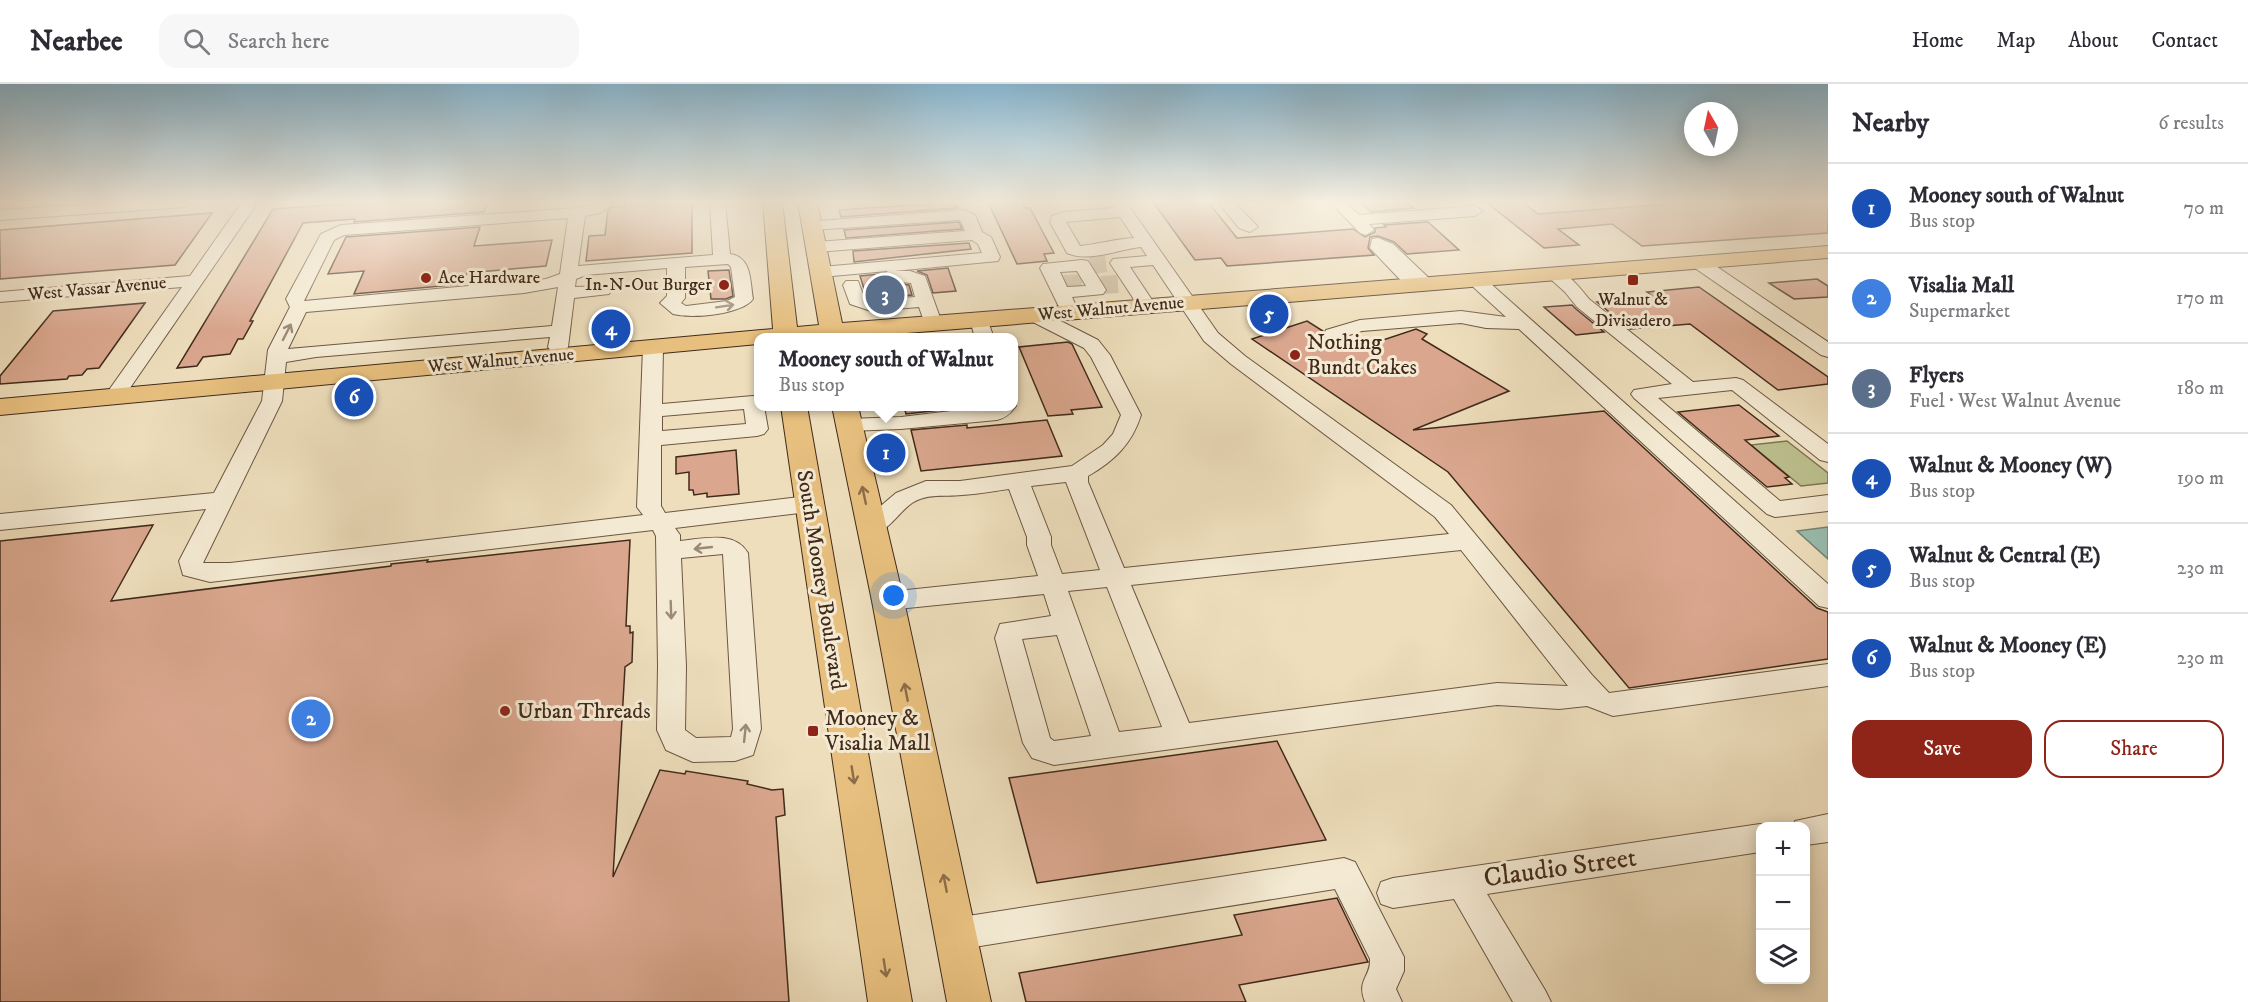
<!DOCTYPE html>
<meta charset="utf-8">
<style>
:root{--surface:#fff;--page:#f7f7f7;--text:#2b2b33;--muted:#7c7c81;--line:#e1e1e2;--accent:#8f2418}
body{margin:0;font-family:"IM FELL DW Pica",serif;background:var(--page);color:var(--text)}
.controls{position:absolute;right:18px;bottom:18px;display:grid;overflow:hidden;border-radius:12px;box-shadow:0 3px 15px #0003}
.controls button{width:54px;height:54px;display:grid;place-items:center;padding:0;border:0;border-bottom:2px solid var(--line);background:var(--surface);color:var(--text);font:30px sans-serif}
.compass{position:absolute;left:1684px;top:18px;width:54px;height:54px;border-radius:50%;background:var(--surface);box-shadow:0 3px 15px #0003;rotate:351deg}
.you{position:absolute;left:894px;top:512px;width:21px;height:21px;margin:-15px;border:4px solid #fff;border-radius:50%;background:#1a73e8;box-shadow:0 0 0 9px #1a73e833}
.badge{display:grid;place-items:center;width:39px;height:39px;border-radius:50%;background:var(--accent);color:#fff;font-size:20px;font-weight:700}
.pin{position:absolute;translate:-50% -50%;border:3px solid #fff;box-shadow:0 2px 6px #0006}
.popup{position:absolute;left:754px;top:249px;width:264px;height:78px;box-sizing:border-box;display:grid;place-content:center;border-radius:12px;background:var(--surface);filter:drop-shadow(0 2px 4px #0005);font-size:20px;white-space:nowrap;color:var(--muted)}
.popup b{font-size:22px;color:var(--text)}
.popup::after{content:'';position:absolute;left:50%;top:100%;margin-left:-12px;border:12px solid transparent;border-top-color:var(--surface)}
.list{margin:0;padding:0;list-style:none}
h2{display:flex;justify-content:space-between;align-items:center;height:78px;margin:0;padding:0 24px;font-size:26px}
h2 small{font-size:20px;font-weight:400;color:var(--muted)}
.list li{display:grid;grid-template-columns:39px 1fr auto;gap:18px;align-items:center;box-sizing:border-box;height:90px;padding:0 24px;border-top:2px solid var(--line)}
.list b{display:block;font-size:22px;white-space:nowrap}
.list p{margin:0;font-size:20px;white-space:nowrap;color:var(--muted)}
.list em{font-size:20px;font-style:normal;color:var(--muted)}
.actions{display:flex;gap:12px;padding:18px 24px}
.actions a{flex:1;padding:14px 0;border:2px solid var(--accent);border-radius:18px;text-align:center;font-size:21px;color:var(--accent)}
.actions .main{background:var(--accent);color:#fff}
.icon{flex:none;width:33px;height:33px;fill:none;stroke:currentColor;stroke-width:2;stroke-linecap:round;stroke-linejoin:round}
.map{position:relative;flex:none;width:1828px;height:918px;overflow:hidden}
header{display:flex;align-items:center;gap:36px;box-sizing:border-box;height:84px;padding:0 30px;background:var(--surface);border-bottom:2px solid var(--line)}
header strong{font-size:28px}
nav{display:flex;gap:33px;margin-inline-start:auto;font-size:21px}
.search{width:420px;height:54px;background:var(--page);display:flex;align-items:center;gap:15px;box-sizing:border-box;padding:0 21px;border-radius:18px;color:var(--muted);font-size:22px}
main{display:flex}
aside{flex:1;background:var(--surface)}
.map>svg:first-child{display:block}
.green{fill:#bcc08e;stroke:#7e7554;stroke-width:1.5}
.water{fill:#99bcaf;stroke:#768274;stroke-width:1.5}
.building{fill:#daa78e;stroke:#412a1b;stroke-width:1.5}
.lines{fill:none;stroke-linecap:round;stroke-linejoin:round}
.minor-tunnel{stroke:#cbba9c;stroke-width:18;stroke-dasharray:18 9;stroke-linecap:butt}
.minor-casing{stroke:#6c5743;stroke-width:2}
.major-casing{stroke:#412a1b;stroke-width:2}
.minor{fill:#f4ead3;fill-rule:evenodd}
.major{fill:#e7bf7e;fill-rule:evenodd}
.oneway{stroke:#9a8a77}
.oneway2{stroke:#8c6d48}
.poi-dot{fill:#8f2418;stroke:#f4ead3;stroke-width:2}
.labels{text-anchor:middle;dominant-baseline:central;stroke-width:6;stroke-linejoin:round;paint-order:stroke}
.far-poi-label{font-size:18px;fill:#412a1b;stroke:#f4ead3;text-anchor:start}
.far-street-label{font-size:18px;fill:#412a1b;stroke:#f4ead3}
.poi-label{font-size:22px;fill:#412a1b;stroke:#f4ead3;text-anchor:start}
.street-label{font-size:22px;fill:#412a1b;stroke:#f4ead3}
.near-street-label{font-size:27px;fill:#412a1b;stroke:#f4ead3}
</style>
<header>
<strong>Nearbee</strong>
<div class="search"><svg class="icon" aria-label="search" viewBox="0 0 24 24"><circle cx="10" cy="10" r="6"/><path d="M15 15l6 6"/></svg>Search here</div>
<nav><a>Home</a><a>Map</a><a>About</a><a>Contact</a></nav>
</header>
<main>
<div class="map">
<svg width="1828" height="918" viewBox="0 0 1828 918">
<rect width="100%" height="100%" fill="#eedebc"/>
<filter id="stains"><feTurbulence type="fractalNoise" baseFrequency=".00333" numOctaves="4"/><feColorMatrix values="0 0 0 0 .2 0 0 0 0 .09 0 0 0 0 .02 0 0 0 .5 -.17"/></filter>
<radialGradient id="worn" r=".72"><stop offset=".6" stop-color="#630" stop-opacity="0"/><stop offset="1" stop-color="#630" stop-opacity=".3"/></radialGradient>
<polygon class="green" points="1787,357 1828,389 1828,399 1801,402 1751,361"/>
<polygon class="water" points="1828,443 1828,475 1797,447"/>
<g class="building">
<polygon points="373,118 488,118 484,128 354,138 355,135 303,139 250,237 253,237 243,255 238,255 230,270 203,273 197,282 177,284 273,125"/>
<polygon points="625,118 692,118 692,169 586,177 589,152 605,151 608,126 612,123 625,122"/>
<polygon points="955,118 957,124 841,133 839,126"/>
<polygon points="988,118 1022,118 1025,124 1030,124 1054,169 1044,170 1047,177 1017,180"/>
<polygon points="1153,118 1208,118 1237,154 1353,145 1365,153 1375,148 1375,144 1386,143 1384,141 1428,138 1459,166 1407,170 1394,158 1378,152 1370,153 1368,164 1374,171 1227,182 1221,174 1195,176"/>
<polygon points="1360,118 1406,118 1414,124 1371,128"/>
<polygon points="1486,118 1522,118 1538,130 1698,118 1828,118 1828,149 1642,162 1612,140 1558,145 1579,161 1544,164"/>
<polygon points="212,129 175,181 0,195 0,146"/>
<polygon points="959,138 962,145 846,154 844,146"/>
<polygon points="480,143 474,162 552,156 546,182 467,189 463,200 354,210 364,187 328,190 346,153"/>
<polygon points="969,159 971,165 854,178 853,167"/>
<polygon points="948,184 956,207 933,209 927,191 917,187"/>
<polygon points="729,186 733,212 726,215 711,215 708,187"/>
<polygon points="880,190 879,193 884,198 909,201 912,211 873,214 866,211 860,192"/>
<polygon points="1817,195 1828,202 1828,213 1794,215 1769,199"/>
<polygon points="1699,203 1828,293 1828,300 1778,306 1690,240 1630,245 1597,218 1651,211 1647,208"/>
<polygon points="145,219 99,284 87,285 82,291 69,292 67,295 0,300 0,292 53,227"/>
<polygon points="1572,221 1576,225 1604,248 1576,251 1544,223"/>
<polygon points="1307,237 1323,247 1322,251 1325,256 1338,257 1353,266 1416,245 1427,250 1422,255 1509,307 1413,346 1604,327 1817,524 1828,528 1828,575 1629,604 1448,388 1252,255"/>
<polygon points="1068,258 1072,260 1102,323 1071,326 1073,330 1048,332 1019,263"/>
<polygon points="1739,321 1779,352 1745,356 1789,393 1785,394 1792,400 1767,403 1678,328"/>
<polygon points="904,322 966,322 966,323 906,330"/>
<polygon points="1047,336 1062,372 921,387 911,346 967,341 967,344"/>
<polygon points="736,366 739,410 707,413 707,409 694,411 693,406 689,406 689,388 676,390 676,373"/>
<polygon points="153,441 111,517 391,482 391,480 428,476 427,478 630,456 626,542 630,542 630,549 633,548 632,578 625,583 613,793 660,686 685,690 686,687 748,697 747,700 772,706 783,705 785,731 776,733 789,918 0,918 0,457"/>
<polygon points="1277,657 1326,756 1037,799 1009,694"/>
<polygon points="1337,814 1368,878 1239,901 1246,918 1026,918 1019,889 1242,851 1234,831"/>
</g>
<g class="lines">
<g class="minor-tunnel">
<polyline points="1090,181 1106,179"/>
<polyline points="1064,200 1083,199"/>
<polyline points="1101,201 1118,200"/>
</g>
<defs>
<g id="minor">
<polygon points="125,118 193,118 185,123 0,136 0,126"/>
<polygon points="242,118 258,118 121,317 107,317 104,313 182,203 0,218 0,208 190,192"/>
<path d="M 596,118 L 610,118 L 611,121 L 600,129 L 585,132 L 578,182 L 713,171 L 710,118 L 725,118 L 730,170 C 752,173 750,197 753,215 C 742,230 697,234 679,231 L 673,230 L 660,219 L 667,212 L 667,184 L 586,191 L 576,195 L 575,203 L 609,202 L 612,206 L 609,210 L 574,214 L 568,263 L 565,267 L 551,267 L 548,263 L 550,253 L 316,273 L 286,278 L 282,317 L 203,479 L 230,479 L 643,431 L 637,423 L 643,263 L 646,259 L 660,259 L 663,263 L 662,320 L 753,312 L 758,313 L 758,322 L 764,322 L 768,345 L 764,350 L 757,352 L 661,361 L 661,422 L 665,429 L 808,412 L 816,415 L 820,420 L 816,425 L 808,428 L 675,444 L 680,451 L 680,457 C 703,455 734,446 748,469 L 761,645 L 753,671 L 735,677 L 693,678 L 666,666 L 662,657 L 657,646 L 658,582 L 656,452 L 653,446 L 210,498 L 183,491 L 179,477 L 206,425 L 0,446 L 0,430 L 214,409 L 262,317 L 268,266 L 290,223 L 286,215 L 321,150 L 341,141 L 577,124 L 589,122 ZM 568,134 L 560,190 L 546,195 L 304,217 L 334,156 L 344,151 ZM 728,180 L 731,183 L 735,213 L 727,217 L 686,222 L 681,219 L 685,214 L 685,183 ZM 558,203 L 552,242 L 288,265 L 306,228 L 524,209 ZM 744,325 L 746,340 L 662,347 L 662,332 ZM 723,470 L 733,645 L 731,653 L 696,654 L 685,646 L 686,582 L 681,474 Z"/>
<path d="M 1111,118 L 1126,118 L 1218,249 L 1245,272 L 1451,421 L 1592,591 L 1609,609 L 1828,580 L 1828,602 L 1613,632 L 1587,622 L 1559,625 L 1497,621 L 1054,681 L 1032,674 L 1023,659 L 995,554 L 1000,540 L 1051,532 L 1044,510 L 888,526 L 879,524 L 875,517 L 879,510 L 888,508 L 1038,492 L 1027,461 L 1027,453 L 1009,405 C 994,407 978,410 962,411 C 944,413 928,409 912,419 C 896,430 885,455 863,449 L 859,443 L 863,437 L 896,409 L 926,397 L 960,397 L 1072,382 L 1103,361 L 1113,350 L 1121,331 L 1091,273 L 1084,264 L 1027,235 L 1025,231 L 1027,227 L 1041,227 L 1098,256 L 1110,271 L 1141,331 C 1132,360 1114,377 1088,392 L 1088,398 L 1124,484 L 1449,450 L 1435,433 L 1231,280 L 1204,257 L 1153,181 L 1130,183 L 1156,222 L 1153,226 L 1141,226 L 1110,179 L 1113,175 L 1147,172 L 1141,163 C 1118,165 1090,179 1067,169 L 1050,138 L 1052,132 L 1064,128 L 1114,124 ZM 1120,133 L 1134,154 C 1115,155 1099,160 1080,162 L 1066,138 ZM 1066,398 L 1100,486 L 1062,490 L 1051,461 L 1051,453 L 1031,402 ZM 1461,466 L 1568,602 L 1497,599 L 1189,639 L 1131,501 ZM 1107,503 L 1162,643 L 1119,648 L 1068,507 ZM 1057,551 L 1091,652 L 1054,657 L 1050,654 L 1022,555 Z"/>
<polygon points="1218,118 1234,118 1258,143 1250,148 1239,144"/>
<polygon points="1330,118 1345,118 1359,131 1475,122 1483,127 1475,132 1369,140 1374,146 1366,151 1360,149"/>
<polygon points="963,126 975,131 982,148 991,153 1000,173 998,177 894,187 910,187 925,192 942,239 940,243 926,243 919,223 871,227 850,220 843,201 846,197 858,197 864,213 873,216 915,213 911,199 884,196 881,192 888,187 821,193 815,192 812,188 815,184 821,183 982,169 978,160 972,156 816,168 808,163 816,158 965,147 960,136 812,146 806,144 804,141 806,138"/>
<polygon points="1378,154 1393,160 1431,196 1434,200 1431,204 1415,206 1409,205 1370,164 1372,155"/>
<polygon points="1698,173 1704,174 1828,258 1828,273 1821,271 1692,182 1689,178 1692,174"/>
<path d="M 1082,176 L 1088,177 L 1106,206 L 1103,210 L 1072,213 L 1079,229 L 1076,233 L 1064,233 L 1040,184 L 1043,180 ZM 1077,187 L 1086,202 L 1067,203 L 1060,188 Z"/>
<path d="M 1554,185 C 1569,189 1580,204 1589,215 L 1693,298 L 1736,294 L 1743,296 L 1828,360 L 1828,378 L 1820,376 L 1732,306 L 1658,314 L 1780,417 L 1828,411 L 1828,427 L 1775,433 L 1767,430 L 1634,314 L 1631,310 L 1634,306 L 1672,300 L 1577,223 L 1565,208 L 1545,190 L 1548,186 Z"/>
<polygon points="1476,191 1482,192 1828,500 1828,524 1819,522 1519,245 1486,244 1461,239 1362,247 1333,256 1326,254 1324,250 1326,246 1360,236 1461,227 1506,233 1470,200 1467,196 1470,192"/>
<polygon points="979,230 986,232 994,254 975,254 970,236 972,232"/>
<path d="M 1014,318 L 1016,322 C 1011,329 1006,334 997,336 L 901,345 L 849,347 L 842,346 L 838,341 L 842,336 L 849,335 L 901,333 L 993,322 L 1014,322 Z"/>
<polygon points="1828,730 1828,758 1806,761 1806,742 1793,742 1795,737"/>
<polygon points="1760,740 1767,742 1760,742 1760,768 1487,810 1545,906 1551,918 1513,918 1454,815 1393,824 1381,820 1377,809 1381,798 1393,794"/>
<path d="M 1344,774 L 1355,778 L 1404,873 L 1404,887 L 1396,905 L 1402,918 L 1365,918 C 1356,896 1371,893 1370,875 L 1335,805 L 955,866 L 943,862 L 938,850 L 943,838 L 955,834 Z"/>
</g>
<g id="major">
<polygon points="763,118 782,118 797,243 819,241 798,118 817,118 842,239 1828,162 1828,174 845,254 758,254 758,260 0,331 0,315 773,245"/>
<polygon points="781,322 807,322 912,918 868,918"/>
<polygon points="832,322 858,322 904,517 991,918 947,918 872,517"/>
</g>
</defs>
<use href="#minor" class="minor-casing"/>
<use href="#major" class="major-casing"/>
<use href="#minor" class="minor"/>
<use href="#major" class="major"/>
</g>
<defs><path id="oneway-shaft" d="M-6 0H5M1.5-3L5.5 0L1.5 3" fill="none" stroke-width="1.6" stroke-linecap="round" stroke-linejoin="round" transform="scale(1.5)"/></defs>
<g class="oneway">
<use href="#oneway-shaft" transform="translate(725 222) rotate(-9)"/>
<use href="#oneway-shaft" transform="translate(287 248) rotate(-63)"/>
<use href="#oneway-shaft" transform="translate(703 464) rotate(174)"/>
<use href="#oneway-shaft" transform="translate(671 526) rotate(88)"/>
<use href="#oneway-shaft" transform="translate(745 649) rotate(-84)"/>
</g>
<g class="oneway2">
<use href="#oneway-shaft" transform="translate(864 411) rotate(-102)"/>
<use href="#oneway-shaft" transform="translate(906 608) rotate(-101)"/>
<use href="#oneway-shaft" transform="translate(853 691) rotate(81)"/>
<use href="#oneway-shaft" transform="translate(945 799) rotate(-101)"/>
<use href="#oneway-shaft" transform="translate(885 884) rotate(81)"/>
</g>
<linearGradient id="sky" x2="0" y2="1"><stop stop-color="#88b7d1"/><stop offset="0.48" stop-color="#f7f0e1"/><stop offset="1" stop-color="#f7f0e1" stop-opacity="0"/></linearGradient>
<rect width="1828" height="246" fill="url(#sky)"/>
<g class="poi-dot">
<circle cx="426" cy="194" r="6"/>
<rect x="1627" y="190" width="12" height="12" rx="3"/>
<circle cx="724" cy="201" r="6"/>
<circle cx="1295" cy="271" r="6"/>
<circle cx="505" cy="627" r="6"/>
<rect x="807" y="641" width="12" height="12" rx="3"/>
</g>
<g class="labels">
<g class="far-poi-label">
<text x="438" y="194">Ace Hardware</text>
<text x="712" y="201" text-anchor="end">In-N-Out Burger</text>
<text x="1633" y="216" text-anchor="middle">Walnut &amp;<tspan x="1633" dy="21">Divisadero</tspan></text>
</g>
<g class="far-street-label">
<text transform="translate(97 205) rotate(-5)">West Vassar Avenue</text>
<text transform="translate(1111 225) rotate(-5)">West Walnut Avenue</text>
<text transform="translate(501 277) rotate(-5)">West Walnut Avenue</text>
</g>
<g class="poi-label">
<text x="1307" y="258">Nothing<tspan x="1307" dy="25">Bundt Cakes</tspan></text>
<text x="517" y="627">Urban Threads</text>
<text x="825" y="634">Mooney &amp;<tspan x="825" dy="25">Visalia Mall</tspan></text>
</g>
<g class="street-label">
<text transform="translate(821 496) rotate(81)">South Mooney Boulevard</text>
</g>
<g class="near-street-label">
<text transform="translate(1560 784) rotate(-8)">Claudio Street</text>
</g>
</g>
<rect width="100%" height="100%" filter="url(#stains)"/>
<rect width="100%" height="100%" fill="url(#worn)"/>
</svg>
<div class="controls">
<button>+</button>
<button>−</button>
<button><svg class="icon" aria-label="layers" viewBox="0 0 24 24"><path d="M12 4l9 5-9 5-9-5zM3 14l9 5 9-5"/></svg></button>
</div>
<svg class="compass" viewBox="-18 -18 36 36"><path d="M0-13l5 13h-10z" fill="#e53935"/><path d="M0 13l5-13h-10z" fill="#7c7c81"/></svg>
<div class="you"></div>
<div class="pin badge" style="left:886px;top:369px;background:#1a4fb4">1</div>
<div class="popup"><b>Mooney south of Walnut</b>Bus stop</div>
<div class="pin badge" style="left:311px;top:635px;background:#3f7fe0">2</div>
<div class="pin badge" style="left:885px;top:211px;background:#5c6f8a">3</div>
<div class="pin badge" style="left:611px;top:245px;background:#1a4fb4">4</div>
<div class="pin badge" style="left:1269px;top:230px;background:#1a4fb4">5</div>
<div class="pin badge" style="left:354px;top:313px;background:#1a4fb4">6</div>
</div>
<aside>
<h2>Nearby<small>6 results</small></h2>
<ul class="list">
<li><span class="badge" style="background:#1a4fb4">1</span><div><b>Mooney south of Walnut</b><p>Bus stop</p></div><em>70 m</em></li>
<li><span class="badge" style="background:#3f7fe0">2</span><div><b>Visalia Mall</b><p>Supermarket</p></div><em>170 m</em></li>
<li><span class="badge" style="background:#5c6f8a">3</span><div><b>Flyers</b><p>Fuel · West Walnut Avenue</p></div><em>180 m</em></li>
<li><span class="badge" style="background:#1a4fb4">4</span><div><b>Walnut &amp; Mooney (W)</b><p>Bus stop</p></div><em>190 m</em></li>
<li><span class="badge" style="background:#1a4fb4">5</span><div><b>Walnut &amp; Central (E)</b><p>Bus stop</p></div><em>230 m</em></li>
<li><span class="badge" style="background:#1a4fb4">6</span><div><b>Walnut &amp; Mooney (E)</b><p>Bus stop</p></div><em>230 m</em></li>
</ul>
<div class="actions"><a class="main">Save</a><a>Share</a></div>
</aside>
</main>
